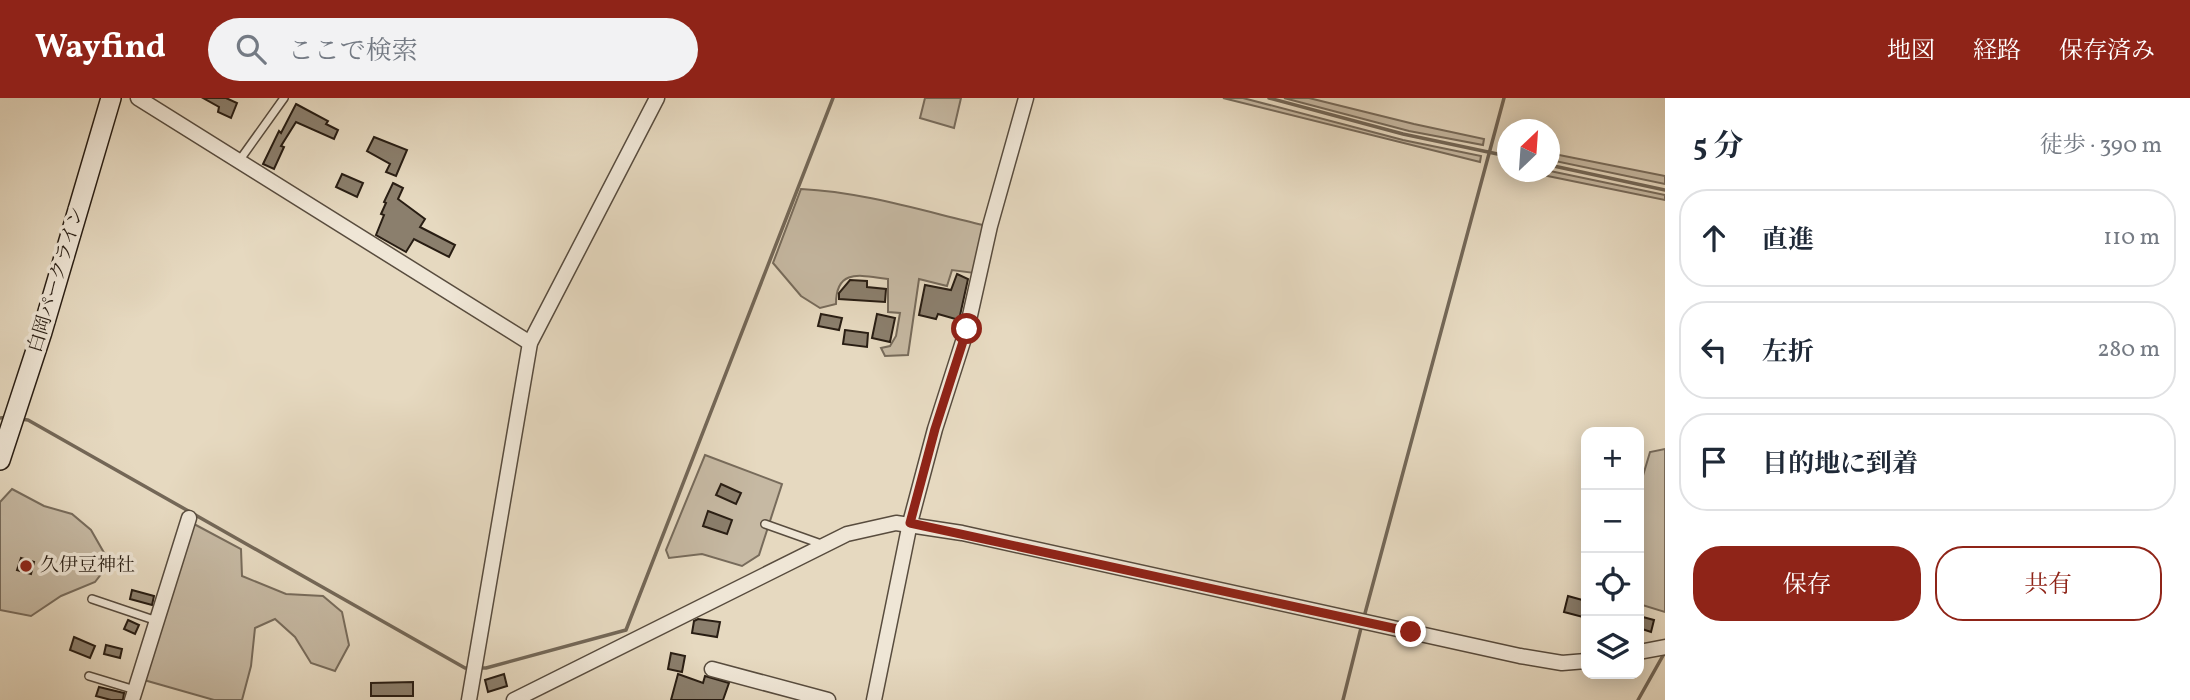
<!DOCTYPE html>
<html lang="ja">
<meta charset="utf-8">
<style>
:root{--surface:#fff;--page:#f2f2f3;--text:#1f2937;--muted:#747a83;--line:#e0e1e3;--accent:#8f2418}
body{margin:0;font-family:Vollkorn,"Noto Serif JP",serif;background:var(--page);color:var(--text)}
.controls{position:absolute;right:21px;bottom:21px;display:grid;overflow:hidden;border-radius:14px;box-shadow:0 4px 18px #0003}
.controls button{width:63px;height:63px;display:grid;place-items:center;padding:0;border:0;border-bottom:2px solid var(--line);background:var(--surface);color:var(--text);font:35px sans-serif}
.compass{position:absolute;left:1497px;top:21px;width:63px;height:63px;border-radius:50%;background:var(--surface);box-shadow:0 4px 18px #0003;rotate:25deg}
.stop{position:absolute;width:21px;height:21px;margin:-16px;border:5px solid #8f2418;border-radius:50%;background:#fff}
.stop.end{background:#8f2418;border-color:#fff;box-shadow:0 2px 7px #0008}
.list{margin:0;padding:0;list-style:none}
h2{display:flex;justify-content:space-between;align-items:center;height:91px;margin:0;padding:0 28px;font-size:30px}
h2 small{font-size:23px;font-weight:400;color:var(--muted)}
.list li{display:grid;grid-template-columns:46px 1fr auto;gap:21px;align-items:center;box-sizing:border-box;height:98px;margin:0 14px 14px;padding:0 14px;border:2px solid var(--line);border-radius:28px}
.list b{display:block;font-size:26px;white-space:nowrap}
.list em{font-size:23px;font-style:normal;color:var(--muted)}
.actions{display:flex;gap:14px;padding:21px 28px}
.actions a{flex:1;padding:16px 0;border:2px solid var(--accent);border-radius:28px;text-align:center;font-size:24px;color:var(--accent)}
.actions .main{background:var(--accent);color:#fff}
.icon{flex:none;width:38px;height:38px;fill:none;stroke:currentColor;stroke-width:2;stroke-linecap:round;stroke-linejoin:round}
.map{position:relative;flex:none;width:1665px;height:602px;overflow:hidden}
header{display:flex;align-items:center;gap:42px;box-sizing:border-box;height:98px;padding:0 35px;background:var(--accent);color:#fff}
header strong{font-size:33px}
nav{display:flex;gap:38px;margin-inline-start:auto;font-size:24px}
.search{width:490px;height:63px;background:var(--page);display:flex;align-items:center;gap:18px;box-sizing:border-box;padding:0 24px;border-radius:38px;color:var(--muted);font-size:26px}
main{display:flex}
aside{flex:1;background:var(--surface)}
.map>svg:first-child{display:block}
.green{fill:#c6b9a3;stroke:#776b5b;stroke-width:2}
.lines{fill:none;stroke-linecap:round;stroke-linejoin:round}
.stream{stroke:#736757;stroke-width:3.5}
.building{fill:#8b7f6d;stroke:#281d13;stroke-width:2}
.lane-casing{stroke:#584c3e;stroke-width:10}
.street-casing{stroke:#584c3e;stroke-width:17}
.secondary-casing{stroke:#281d13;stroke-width:22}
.lane{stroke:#efe6d6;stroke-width:7}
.street{stroke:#efe6d6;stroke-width:14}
.secondary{stroke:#efe6d6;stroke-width:19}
.route{stroke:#8f2418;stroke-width:9}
.poi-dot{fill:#8f2418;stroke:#efe6d6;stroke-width:2.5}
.labels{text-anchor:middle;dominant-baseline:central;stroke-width:7;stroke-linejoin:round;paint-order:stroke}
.street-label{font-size:19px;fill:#281d13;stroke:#efe6d6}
.poi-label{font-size:19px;fill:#281d13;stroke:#efe6d6;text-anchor:start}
</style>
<header>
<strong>Wayfind</strong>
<div class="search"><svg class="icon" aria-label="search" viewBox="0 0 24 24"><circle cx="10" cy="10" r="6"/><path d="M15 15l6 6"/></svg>ここで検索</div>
<nav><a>地図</a><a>経路</a><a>保存済み</a></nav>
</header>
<main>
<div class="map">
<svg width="1665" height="602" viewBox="0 0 1665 602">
<rect width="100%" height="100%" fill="#e6d9c0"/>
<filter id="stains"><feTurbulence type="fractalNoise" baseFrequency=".00286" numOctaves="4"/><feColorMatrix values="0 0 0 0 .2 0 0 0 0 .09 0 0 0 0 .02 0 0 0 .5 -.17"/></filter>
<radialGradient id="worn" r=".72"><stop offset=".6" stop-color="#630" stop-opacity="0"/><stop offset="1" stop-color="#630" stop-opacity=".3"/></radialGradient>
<g class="green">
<polygon points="925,0 961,0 954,30 920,20"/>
<polygon points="1223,0 1243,0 1403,42 1481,58 1480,64"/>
<polygon points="1284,0 1309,0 1414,26 1484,41 1483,47 1409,33"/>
<polygon points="1549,55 1665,78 1665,86 1550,62"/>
<polygon points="1550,73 1665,97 1665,102 1528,74"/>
<path d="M 801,91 C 863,94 923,113 983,127 L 974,175 L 952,172 L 947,188 L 919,181 L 908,257 L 885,258 L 881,250 L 890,248 L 896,238 L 900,215 L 888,214 L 888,181 C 862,178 836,169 836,206 L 820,210 L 801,198 L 773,165 Z"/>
<polygon points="1665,351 1665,514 1639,506 1639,391 1650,354"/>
<polygon points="705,357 782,386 759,457 742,468 702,456 669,460 666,452"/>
<polygon points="12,391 44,408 72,416 91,432 107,460 105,471 95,484 61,498 31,518 0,512 0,404"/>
<polygon points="194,426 241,451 242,478 286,496 323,498 342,514 349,547 335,573 311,565 295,539 275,521 255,530 251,568 242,602 214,602 144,582"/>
</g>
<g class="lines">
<g class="stream">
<polyline points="1269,0 1403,36 1507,58"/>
<polyline points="1549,67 1665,92"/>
<polyline points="0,320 9,319"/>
<polyline points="20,321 28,322 465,570 472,570"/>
<polyline points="1364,519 1504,0"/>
<polyline points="479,570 486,570 626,532 833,0"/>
<polyline points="1343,602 1362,526"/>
<polyline points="1638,602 1665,554"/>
</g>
</g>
<g class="building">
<polygon points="203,0 226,0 237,5 231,20 218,14 219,9"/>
<polygon points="296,6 328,23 326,26 338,32 334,41 296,24 281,48 284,49 274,71 263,66 279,33 281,35"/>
<polygon points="374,39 407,52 396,78 386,74 390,66 367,53"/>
<polygon points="342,76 363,85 357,99 336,89"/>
<polygon points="393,85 403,90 398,101 425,121 420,129 455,147 449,159 414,141 406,154 376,137 384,117 381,116 386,105 384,104"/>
<polygon points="957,176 968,181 959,222 938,216 936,221 919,217 925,187 951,192"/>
<polygon points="850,182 867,183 867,189 886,191 885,204 839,201 839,195"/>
<polygon points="821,216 842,220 839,232 818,228"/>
<polygon points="877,216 895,220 890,244 872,240"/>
<polygon points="845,232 868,235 867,249 843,246"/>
<polygon points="721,386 741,395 736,406 716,397"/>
<polygon points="708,413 732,422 727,436 703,428"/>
<polygon points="21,460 34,464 31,476 17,472"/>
<polygon points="132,492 154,498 152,507 130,501"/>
<polygon points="1568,498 1586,503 1583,519 1564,514"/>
<polygon points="1639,518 1654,522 1651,534 1639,530"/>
<polygon points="698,521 720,524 717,539 692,535 694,523"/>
<polygon points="128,522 139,527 135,536 124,531"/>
<polygon points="74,539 95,548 90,560 70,552"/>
<polygon points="106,547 122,551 120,560 104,556"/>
<polygon points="671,555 685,558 682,574 668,571"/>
<polygon points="504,576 507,588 488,594 485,582"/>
<polygon points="678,576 703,585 705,578 729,585 723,602 671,602"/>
<polygon points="413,584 413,598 371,598 371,585"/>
<polygon points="99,589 124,595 123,602 111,602 96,598"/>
</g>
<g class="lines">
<defs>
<g id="lane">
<polyline points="239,63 284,0"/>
<polyline points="765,426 824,447"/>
<polyline points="92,501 157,523"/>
<polyline points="89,578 135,592"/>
</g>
<g id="street">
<polyline points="138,0 530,245"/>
<polyline points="1639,554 1665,549"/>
<polyline points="712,571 828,602"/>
<polyline points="132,602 189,420"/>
<polyline points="469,602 530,245 657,0"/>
<polyline points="514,602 847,436 896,425 962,435 1520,558 1562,565 1586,563"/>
<polyline points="874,602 910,425 935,331 967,231 990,128 1026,0"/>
</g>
<polyline id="secondary" points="0,362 42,234 111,0"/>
</defs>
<use href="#lane" class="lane-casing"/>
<use href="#street" class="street-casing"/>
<use href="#secondary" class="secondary-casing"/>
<use href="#lane" class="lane"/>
<use href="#street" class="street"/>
<use href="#secondary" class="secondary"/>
</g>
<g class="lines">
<polyline class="route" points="967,231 935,331 910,425 1411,534"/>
</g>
<circle class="poi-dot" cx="26" cy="468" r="7"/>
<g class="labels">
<g class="street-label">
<text transform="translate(57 182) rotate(-73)">白岡パークライン</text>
</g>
<g class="poi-label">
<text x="40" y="468">久伊豆神社</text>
</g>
</g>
<rect width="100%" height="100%" filter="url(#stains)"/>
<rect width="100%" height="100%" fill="url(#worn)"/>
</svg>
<div class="controls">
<button>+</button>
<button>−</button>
<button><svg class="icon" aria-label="locate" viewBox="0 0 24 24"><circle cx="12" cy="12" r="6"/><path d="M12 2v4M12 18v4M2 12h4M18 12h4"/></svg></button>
<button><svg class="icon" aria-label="layers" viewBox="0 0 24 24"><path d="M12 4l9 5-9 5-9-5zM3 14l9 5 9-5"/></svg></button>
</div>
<svg class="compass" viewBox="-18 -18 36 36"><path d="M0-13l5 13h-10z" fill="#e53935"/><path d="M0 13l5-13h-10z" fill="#747a83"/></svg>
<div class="stop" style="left:967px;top:231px"></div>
<div class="stop end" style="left:1411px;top:534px"></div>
</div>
<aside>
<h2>5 分<small>徒歩 · 390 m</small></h2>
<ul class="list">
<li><svg class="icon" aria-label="ahead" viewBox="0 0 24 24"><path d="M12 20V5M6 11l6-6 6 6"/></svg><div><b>直進</b></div><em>110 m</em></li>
<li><svg class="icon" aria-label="left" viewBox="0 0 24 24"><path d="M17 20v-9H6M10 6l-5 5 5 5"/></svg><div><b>左折</b></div><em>280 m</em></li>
<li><svg class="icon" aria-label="arrive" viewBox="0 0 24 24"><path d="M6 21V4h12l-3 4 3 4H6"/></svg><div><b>目的地に到着</b></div></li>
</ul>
<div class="actions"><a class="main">保存</a><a>共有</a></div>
</aside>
</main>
